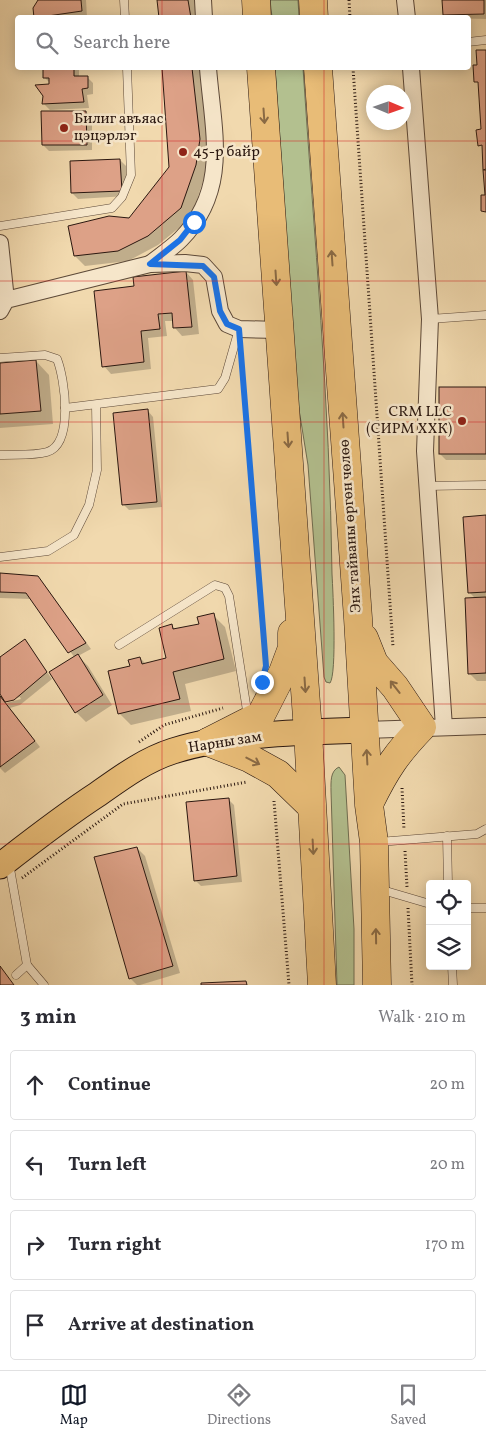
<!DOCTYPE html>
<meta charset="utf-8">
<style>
:root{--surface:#fff;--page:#f7f7f7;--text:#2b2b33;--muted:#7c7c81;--line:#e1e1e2;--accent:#111827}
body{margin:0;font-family:Vollkorn,serif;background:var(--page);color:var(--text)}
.controls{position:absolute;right:15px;bottom:15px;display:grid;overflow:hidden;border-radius:5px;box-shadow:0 2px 12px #0003}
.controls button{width:45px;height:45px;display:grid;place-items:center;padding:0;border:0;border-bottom:1px solid var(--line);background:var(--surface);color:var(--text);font:25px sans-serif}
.compass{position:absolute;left:366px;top:85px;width:45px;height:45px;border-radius:50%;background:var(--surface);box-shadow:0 2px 12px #0003;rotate:92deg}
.stop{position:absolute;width:15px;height:15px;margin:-11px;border:4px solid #1a73e8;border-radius:50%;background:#fff}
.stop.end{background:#1a73e8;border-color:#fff;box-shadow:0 1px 5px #0008}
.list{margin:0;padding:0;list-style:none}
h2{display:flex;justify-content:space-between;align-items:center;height:65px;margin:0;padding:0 20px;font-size:21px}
h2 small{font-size:16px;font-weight:400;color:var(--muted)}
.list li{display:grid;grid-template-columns:32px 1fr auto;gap:15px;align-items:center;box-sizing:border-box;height:70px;margin:0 10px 10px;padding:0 10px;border:1px solid var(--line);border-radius:5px}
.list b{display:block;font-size:19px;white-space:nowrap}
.list em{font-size:16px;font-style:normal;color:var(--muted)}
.icon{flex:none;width:28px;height:28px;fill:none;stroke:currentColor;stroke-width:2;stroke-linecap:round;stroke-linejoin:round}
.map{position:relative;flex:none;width:486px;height:985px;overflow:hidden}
.search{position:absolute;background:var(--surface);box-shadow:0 2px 12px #0003;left:15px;right:15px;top:15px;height:55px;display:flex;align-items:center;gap:12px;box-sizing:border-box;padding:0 18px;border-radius:5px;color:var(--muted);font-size:19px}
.sheet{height:385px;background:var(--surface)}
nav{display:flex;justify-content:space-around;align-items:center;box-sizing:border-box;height:70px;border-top:1px solid var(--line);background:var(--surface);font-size:14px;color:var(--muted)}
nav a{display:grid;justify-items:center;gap:2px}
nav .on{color:var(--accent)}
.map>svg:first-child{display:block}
.green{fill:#b3c08f;stroke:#6f6c50}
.shadow{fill:#0003;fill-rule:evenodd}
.building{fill:#dda187;stroke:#2b1810}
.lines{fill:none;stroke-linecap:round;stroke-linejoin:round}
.service-casing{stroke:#5c4838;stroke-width:9}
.minor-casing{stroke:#5c4838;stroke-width:18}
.primary-casing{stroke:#2b1810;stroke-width:27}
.trunk-casing{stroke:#2b1810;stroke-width:29}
.path{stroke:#2b1810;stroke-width:3;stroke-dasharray:1 2.5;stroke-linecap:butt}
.service{stroke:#f6e6ca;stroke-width:8}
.minor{stroke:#f6e6ca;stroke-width:16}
.primary{stroke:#e8bc77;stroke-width:25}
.trunk{stroke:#e8bc77;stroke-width:28}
.oneway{stroke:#8a6a44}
.route{stroke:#1a73e8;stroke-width:6}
.grid{fill:none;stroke:#d62828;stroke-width:1;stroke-opacity:0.55}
.poi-dot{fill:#8f2418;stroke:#f6e6ca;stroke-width:2}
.labels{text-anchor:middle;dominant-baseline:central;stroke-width:5;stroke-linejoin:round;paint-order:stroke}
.poi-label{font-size:15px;fill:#2b1810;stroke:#f6e6ca;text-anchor:start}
.street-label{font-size:15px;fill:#2b1810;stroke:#f6e6ca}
</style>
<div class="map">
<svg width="486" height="985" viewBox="0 0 486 985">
<rect width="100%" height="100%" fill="#f1d9ae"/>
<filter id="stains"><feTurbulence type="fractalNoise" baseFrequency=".004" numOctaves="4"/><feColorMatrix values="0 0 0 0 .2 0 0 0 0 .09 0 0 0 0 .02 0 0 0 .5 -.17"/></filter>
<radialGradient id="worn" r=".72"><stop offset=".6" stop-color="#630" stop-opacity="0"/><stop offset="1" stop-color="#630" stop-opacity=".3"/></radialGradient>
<g class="green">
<polygon points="270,0 298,0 299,17 272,17"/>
<path d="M 275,68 L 303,68 C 314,236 330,405 332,574 C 333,592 337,674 330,683 L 326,682 L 324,677 L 308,465 L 297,397 Z"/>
<path d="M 339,767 L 345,775 L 354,929 L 354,985 L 337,985 L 331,791 C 331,782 330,771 339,767 Z"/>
</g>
<g class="shadow">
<polygon points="40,0 86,0 87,17 35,18"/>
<polygon points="159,0 196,0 198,18 160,18"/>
<polygon points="443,0 486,0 486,19 447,18 444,15"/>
<polygon points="44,68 93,68 93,70 79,70 79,77 87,77 93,83 93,94 87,95 89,108 50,110 44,104 52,85 44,77"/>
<polygon points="163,68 202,68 209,150 205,175 191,218 158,245 128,261 85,266 75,256 130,219 170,168"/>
<polygon points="86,112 92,118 92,150 49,151 43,145"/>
<polygon points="120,160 126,166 127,196 78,199 72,193"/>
<polygon points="186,272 193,280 199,334 182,336 175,328 174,321 165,321 167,336 148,338 151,369 111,374 104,366 135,287"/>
<polygon points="36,361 49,375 53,424 0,428 0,364"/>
<polygon points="486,388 486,460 446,460 440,454"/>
<polygon points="148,411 153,417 162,507 129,510 123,504"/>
<polygon points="486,516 486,681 477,681 470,674 476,599 470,593 465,518"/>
<polygon points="0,574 37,577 43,583 91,649 78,656 88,666 112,705 86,722 76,712 75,658 31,599 0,598"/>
<polygon points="213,615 225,627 236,671 185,684 191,711 131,725 119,713 131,667 140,658 146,664 167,659 172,626 176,630 200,625"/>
<path d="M 25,641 L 52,679 L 20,705 L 10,708 L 40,747 L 5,773 L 0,768 L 0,697 L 3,696 L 0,691 L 0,658 ZM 20,697 L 21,699 L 6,703 L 6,701 Z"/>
<polygon points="228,799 234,805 242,882 201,886 195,880"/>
<polygon points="137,848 145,856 180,973 140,985 137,985 130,978"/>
</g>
<g class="building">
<polygon points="38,0 81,0 82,11 34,18 33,8"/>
<polygon points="157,0 188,0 191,18 159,18"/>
<polygon points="442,0 484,0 484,14 443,15"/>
<polygon points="476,50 486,50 486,169 483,170 482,145 478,146 476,130 481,129 478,82 474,82 473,65 477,65"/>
<polygon points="43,68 74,68 74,76 88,76 88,88 82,89 84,102 42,104 43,96 35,85 49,84 49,78 43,78"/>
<polygon points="162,68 192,68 200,139 196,165 181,208 148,236 118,251 74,256 68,226 109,216 129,218 169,167"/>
<polygon points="41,111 86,111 87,145 42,145"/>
<polygon points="120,159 122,191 71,193 70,161"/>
<polygon points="483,170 486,170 486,212 481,211 481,195 485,195"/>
<polygon points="186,271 192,327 173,328 172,313 158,314 160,329 141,331 144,362 102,367 94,291 134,286 133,277"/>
<polygon points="36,360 41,411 0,414 0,363"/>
<rect x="439" y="387" width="47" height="67"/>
<polygon points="148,409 157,502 122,505 113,413"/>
<polygon points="486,515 486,592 468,593 463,517"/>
<polygon points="0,573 38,576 86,643 68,653 26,593 0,592"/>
<polygon points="486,597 486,673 468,674 465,598"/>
<polygon points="214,613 224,659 173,672 180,699 118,714 108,671 130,666 128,660 140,657 142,664 166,658 159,628 172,624 173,629 199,624 197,617"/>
<polygon points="25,639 47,672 14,700 5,702 0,694 0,657"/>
<polygon points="78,654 103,695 75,713 49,672"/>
<polygon points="0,696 35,741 0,767"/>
<polygon points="229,798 237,876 194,881 186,802"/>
<polygon points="137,847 173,966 129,979 94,857"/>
<polygon points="0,966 14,985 0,985"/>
<polygon points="246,981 247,985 201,985 201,983"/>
</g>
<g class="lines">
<defs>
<g id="service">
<polyline points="124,0 125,18"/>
<polyline points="468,42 486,40"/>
<polyline points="0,226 112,208 122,197 131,175 127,68"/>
<polyline points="430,319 486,315"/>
<path d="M 0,358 L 45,355 L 57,359 C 65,379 74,444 47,452 C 33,456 15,454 0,455"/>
<polyline points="65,408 218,389 225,378 239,329"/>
<polyline points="427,486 486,485"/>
<polyline points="0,557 48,551 74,535 89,505 97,470 96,405"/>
<polyline points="119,645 215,585 225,588 229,596 248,717"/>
<polyline points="447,836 448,884"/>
<polyline points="379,842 477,834 486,829"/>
<polyline points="9,863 27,965 16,975"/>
<polyline points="379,889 430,904"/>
<polyline points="467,908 486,908"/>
<polyline points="27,965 44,985"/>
<polyline points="452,966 453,985"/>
</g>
<g id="minor">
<polyline points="203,0 204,18"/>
<polyline points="405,0 407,18"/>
<polyline points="411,68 430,319 425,451 444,727"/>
<polyline points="0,243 6,300"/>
<path d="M 150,264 C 160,256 172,248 181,239 C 230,189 213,131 208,68"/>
<polyline points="0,311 6,300 150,264 185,263 203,265 214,277 220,311 227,324 239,329 279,330"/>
<polyline points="365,730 486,726"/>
</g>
<path id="primary" d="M 0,866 C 32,841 64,816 98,794 C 122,777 145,760 173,751 C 229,733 306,732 365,730"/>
<g id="trunk">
<polyline points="256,0 257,18"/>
<polyline points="313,0 314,18"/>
<polyline points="261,68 308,732 322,985"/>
<polyline points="318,68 358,618 369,805 374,842 377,985"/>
<path d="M 364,638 L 374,663 L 395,687 L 422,727 C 397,753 386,769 370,802"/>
<polyline points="208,742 261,715 283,672 292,648 292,633"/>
<polyline points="208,742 249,758 278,774 311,806"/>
</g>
</defs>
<use href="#service" class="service-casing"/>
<use href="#minor" class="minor-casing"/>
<use href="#primary" class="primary-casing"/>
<use href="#trunk" class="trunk-casing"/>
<g class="path">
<polyline points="349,0 350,18"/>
<polyline points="353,68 393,647"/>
<polyline points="242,363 265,656"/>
<polyline points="139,742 164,725 223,708"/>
<polyline points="402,788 404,830"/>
<polyline points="274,801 289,985"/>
<polyline points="405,851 407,887"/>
<polyline points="22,878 123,804 247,782"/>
<polyline points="408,908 412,985"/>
</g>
<use href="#service" class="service"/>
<use href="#minor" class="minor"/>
<use href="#primary" class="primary"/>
<use href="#trunk" class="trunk"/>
</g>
<defs><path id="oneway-shaft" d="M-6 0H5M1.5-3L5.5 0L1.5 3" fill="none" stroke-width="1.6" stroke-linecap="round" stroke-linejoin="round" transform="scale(1.25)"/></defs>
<g class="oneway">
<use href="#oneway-shaft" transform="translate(264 116) rotate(86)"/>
<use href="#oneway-shaft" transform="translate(332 258) rotate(-94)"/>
<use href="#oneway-shaft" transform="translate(276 278) rotate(86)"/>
<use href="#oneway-shaft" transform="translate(343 420) rotate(-94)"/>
<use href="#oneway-shaft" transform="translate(288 440) rotate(86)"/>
<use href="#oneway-shaft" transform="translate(305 685) rotate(86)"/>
<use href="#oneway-shaft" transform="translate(395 687) rotate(-128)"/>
<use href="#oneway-shaft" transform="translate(367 757) rotate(-93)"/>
<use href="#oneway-shaft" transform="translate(253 761) rotate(27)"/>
<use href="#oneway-shaft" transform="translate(313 847) rotate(87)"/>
<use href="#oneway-shaft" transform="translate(376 936) rotate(-91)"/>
</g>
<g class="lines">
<polyline class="route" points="194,222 180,240 150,264 203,266 214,277 220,311 227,324 239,329 266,666 262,682"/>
</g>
<path class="grid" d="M 162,0 L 162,18M 324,0 L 324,18M 162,68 L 162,985M 324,68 L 324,985M 0,141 L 486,141M 0,281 L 486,281M 0,422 L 486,422M 0,563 L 486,563M 0,704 L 486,704M 0,844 L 486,844"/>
<g class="poi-dot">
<circle cx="64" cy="128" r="5"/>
<circle cx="183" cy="152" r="5"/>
<circle cx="462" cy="421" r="5"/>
</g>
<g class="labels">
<g class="poi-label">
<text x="74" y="119">Билиг авъяас<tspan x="74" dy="17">цэцэрлэг</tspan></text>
<text x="193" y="152">45-р байр</text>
<text x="452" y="412" text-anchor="end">CRM LLC<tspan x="452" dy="17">(СИРМ ХХК)</tspan></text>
</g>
<g class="street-label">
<text transform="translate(351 526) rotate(-94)">Энх тайваны өргөн чөлөө</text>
<text transform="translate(225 743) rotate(-9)">Нарны зам</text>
</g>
</g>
<rect width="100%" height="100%" filter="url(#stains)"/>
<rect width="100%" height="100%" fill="url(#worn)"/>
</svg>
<div class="controls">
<button><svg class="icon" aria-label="locate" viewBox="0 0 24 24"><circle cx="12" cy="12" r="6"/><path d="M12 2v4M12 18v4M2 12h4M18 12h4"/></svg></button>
<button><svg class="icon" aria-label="layers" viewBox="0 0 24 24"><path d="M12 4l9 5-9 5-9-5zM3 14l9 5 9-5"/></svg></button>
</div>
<svg class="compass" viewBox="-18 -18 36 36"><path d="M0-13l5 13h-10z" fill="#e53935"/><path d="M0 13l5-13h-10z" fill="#7c7c81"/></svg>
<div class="stop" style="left:194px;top:222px"></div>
<div class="stop end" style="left:262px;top:682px"></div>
<div class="search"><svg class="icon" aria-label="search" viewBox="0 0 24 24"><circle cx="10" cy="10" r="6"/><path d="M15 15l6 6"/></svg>Search here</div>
</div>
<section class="sheet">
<h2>3 min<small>Walk · 210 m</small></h2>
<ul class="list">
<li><svg class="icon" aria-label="ahead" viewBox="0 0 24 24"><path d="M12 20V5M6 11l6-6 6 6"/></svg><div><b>Continue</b></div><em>20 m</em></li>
<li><svg class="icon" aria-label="left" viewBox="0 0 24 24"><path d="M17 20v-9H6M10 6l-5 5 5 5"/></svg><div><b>Turn left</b></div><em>20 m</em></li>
<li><svg class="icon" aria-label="right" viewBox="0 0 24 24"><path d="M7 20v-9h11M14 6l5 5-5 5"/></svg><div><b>Turn right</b></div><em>170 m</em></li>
<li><svg class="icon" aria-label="arrive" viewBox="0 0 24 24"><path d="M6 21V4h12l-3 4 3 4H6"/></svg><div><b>Arrive at destination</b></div></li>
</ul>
</section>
<nav>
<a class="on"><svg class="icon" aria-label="map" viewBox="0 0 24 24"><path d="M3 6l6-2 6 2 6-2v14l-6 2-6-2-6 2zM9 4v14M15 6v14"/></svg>Map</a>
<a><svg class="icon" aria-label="directions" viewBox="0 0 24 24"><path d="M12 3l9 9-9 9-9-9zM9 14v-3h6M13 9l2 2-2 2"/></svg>Directions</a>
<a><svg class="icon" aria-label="saved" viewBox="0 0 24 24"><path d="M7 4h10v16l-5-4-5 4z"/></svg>Saved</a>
</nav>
